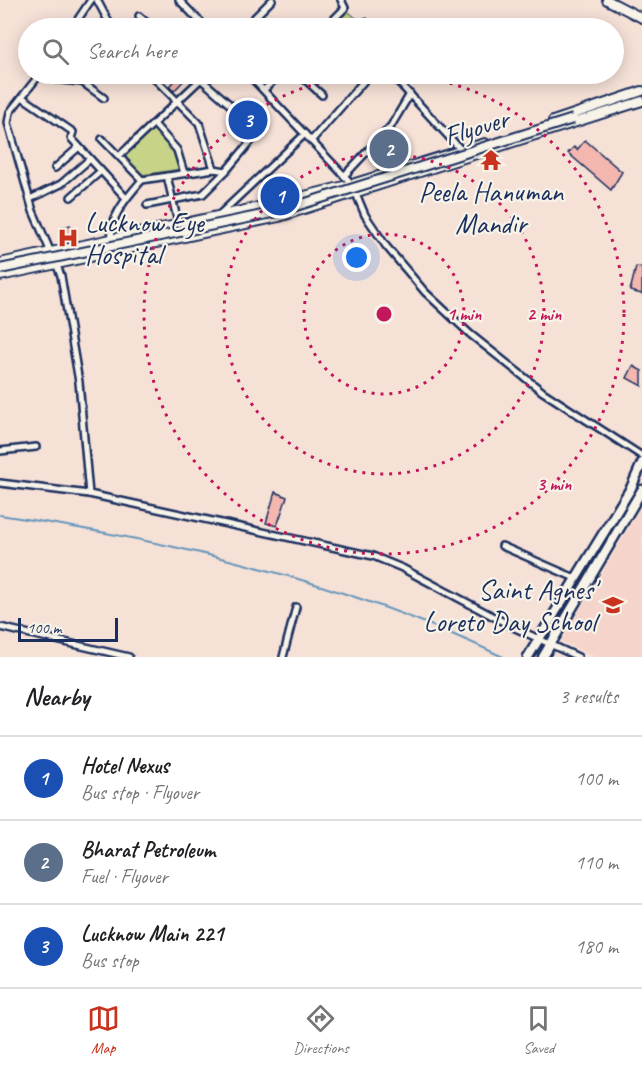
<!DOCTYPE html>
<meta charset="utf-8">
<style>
:root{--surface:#fff;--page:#f2f2f2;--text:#202124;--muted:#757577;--line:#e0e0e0;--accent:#c8321e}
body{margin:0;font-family:Caveat,sans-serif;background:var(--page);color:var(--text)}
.scale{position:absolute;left:18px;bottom:15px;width:100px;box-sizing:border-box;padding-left:6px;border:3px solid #1b2f5e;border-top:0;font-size:16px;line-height:21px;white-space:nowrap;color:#1b2f5e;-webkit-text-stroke:4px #f7f3e8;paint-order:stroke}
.you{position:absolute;left:357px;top:258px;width:21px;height:21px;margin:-15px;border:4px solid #fff;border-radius:50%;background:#1a73e8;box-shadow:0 0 0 9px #1a73e833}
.badge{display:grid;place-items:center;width:39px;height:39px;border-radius:50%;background:var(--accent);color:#fff;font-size:20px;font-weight:700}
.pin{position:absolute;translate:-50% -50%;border:3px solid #fff;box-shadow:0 2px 6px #0006}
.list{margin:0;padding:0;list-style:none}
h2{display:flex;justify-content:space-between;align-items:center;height:78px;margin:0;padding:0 24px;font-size:26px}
h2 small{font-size:20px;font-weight:400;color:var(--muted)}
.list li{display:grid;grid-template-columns:39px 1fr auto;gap:18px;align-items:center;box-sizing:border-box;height:84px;padding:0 24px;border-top:2px solid var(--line)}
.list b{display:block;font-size:22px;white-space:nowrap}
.list p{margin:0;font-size:20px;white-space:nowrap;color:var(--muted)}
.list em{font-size:20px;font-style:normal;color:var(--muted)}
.icon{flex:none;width:33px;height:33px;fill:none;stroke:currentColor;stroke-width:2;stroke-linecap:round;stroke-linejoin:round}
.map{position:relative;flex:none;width:642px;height:657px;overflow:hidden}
.search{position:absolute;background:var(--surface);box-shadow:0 3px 15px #0003;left:18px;right:18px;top:18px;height:66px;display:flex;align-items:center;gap:15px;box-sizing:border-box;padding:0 21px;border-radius:33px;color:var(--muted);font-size:22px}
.sheet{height:330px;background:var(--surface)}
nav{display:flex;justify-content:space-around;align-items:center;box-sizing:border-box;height:84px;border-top:2px solid var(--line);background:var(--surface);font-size:16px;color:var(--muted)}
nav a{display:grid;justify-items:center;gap:3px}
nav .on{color:var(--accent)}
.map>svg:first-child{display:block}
.built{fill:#f5d4cb}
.green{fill:#c7d387;stroke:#718172;stroke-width:1.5}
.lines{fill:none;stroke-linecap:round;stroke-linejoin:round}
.stream{stroke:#6596bb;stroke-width:2}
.building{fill:#f3b7b0;stroke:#1b2f5e;stroke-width:1.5}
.street-casing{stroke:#1b2f5e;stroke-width:10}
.secondary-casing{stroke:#1b2f5e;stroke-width:12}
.primary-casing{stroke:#1b2f5e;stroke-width:13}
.street{stroke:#f7f3e8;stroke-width:5}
.secondary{stroke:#f7f3e8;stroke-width:8}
.primary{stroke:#f7f3e8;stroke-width:8}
.secondary-bridge-casing{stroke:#1b2f5e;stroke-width:12;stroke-linecap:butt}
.secondary-bridge{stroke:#f7f3e8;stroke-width:8}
.ring{fill:none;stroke:#c2185b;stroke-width:3;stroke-dasharray:3 6}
.labels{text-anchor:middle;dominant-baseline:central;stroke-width:4.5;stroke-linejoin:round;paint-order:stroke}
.street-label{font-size:28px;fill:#1b2f5e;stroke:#f7f3e8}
.poi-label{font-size:28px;fill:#1b2f5e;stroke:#f7f3e8}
.centre{fill:#c2185b;stroke:#f7f3e8;stroke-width:3}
.ring-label{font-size:18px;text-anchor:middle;font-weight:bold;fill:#c2185b;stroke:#f7f3e8;stroke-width:4.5;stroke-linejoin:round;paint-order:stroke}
</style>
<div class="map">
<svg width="642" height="657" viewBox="0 0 642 657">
<rect width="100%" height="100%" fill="#f6e1d7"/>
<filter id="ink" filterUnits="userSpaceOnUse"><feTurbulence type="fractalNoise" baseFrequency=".0167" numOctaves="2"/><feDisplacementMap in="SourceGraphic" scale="12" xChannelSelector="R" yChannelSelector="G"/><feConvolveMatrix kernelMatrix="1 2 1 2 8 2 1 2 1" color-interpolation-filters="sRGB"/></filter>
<g filter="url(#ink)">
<polygon class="built" points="642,506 642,657 596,657 562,641"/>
<g class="green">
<polygon points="345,9 361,22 356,28 343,28 335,22"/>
<polygon points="154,127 175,151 181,169 142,175 123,155"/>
</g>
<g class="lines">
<path class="stream" d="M 0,515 C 172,541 345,581 503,657"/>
</g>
<g class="building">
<polygon points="181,74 190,74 174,91 169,86"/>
<polygon points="585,140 622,172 611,190 568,153 574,147 577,150"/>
<polygon points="496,154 498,163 488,167 484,158"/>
<polygon points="70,225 75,239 65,242 60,229"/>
<polygon points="636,267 642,268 642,294 630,291"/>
<polygon points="633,366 642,371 642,386 627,378"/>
<polygon points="275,492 287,497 277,526 266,523"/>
</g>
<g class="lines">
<defs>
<g id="street">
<polyline points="97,0 112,28"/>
<polyline points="179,0 206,28"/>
<polyline points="139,16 153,28"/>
<polyline points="72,28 91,0"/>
<polyline points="194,28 200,21"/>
<polyline points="253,28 248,24 272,0"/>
<polyline points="325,28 345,8 341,0"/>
<polyline points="360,28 365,22"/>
<polyline points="40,74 10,112 8,123 33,211 52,255"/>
<polyline points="44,74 52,79 82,82 104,98"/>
<polyline points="150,74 199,123 214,169"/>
<polyline points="195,74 261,132"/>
<polyline points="248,74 352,184 365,215 386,246 425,292 470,334 543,392 642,456"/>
<polyline points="299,74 322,95"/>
<polyline points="391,74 462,151"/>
<polyline points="264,90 280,74"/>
<polyline points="22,97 73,132 71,138 126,198"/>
<polyline points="154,124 177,150 184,173"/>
<polyline points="102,139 142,180 214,169 226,171 252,140"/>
<polyline points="311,141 370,74"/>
<polyline points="119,156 201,79"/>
<polyline points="55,168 79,147"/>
<polyline points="167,176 179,227"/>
<polyline points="344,176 391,126 410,94"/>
<polyline points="71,197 101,171"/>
<polyline points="30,199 61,184 90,159"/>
<polyline points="147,205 203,194 226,171"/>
<polyline points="219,215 305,134"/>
<path d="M 112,239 C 108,218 129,195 142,180"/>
<polyline points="56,263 61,276 79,382 89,494 373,556 402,568 513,627 578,657"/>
<polyline points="0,451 36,447"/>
<polyline points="0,483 89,494"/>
<polyline points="502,546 575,578"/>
<polyline points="0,627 129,657"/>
<polyline points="283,657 296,607"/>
</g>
<g id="secondary">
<polyline points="607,0 642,18"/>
<polyline points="553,121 642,91"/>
<polyline points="0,263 277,203 352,184 485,143"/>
<polyline points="0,276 279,217 642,101"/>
</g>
<g id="primary">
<polyline points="528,657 631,488 642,463"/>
<polyline points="543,657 642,490"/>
</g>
</defs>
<use href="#street" class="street-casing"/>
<use href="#secondary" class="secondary-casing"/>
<use href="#primary" class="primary-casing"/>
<use href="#street" class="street"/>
<use href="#secondary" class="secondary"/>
<use href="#primary" class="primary"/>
<defs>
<polyline id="secondary-bridge" points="0,269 277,212 573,119"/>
</defs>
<use href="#secondary-bridge" class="secondary-bridge-casing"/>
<use href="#secondary-bridge" class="secondary-bridge"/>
</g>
</g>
<g class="ring">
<circle cx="384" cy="314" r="80"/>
<circle cx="384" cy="314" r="160"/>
<circle cx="384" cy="314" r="240"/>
</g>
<defs>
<symbol id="temple-bare" viewBox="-9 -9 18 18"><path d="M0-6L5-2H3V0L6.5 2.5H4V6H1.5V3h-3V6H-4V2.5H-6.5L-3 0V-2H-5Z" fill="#c8321e" stroke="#f7f3e8" stroke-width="2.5" paint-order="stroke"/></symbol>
<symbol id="hospital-bare" viewBox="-9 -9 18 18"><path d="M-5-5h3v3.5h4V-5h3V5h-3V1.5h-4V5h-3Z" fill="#c8321e" stroke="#f7f3e8" stroke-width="2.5" paint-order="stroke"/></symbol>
<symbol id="school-bare" viewBox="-9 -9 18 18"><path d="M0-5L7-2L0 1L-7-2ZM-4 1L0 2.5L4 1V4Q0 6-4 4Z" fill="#c8321e" stroke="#f7f3e8" stroke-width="2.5" paint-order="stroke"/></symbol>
</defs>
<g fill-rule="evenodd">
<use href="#temple-bare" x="476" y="145" width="30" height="30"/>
<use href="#hospital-bare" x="53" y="223" width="30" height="30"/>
<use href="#school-bare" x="598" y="590" width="30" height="30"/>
</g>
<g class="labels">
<g class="street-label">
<text transform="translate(476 127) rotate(-17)">Flyover</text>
</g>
<g class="poi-label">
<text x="491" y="191">Peela Hanuman<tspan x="491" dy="32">Mandir</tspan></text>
<text x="85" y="222" text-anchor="start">Lucknow Eye<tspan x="85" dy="32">Hospital</tspan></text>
<text x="596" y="589" text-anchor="end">Saint Agnes'<tspan x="596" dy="32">Loreto Day School</tspan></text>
</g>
</g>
<circle cx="384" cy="314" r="9" class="centre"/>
<g class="ring-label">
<text x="464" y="320">1 min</text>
<text x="544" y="320">2 min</text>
<text x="554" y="490">3 min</text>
</g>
</svg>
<div class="scale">100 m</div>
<div class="you"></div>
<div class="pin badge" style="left:280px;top:196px;background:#1a4fb4">1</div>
<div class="pin badge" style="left:389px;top:149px;background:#5c6f8a">2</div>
<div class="pin badge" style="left:248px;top:120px;background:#1a4fb4">3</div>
<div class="search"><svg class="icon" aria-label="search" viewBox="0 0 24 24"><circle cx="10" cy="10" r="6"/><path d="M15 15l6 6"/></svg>Search here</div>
</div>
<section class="sheet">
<h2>Nearby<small>3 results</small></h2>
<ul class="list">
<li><span class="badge" style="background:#1a4fb4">1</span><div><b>Hotel Nexus</b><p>Bus stop · Flyover</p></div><em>100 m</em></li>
<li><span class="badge" style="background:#5c6f8a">2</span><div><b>Bharat Petroleum</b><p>Fuel · Flyover</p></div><em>110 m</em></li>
<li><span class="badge" style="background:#1a4fb4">3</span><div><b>Lucknow Main 221</b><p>Bus stop</p></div><em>180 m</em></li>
</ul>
</section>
<nav>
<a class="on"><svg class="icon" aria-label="map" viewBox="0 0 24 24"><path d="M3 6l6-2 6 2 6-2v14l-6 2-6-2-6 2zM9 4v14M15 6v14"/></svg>Map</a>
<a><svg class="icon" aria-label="directions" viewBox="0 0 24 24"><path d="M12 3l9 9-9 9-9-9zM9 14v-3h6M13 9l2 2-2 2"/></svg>Directions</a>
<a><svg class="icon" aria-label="saved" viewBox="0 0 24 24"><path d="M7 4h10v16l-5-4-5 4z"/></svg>Saved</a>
</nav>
